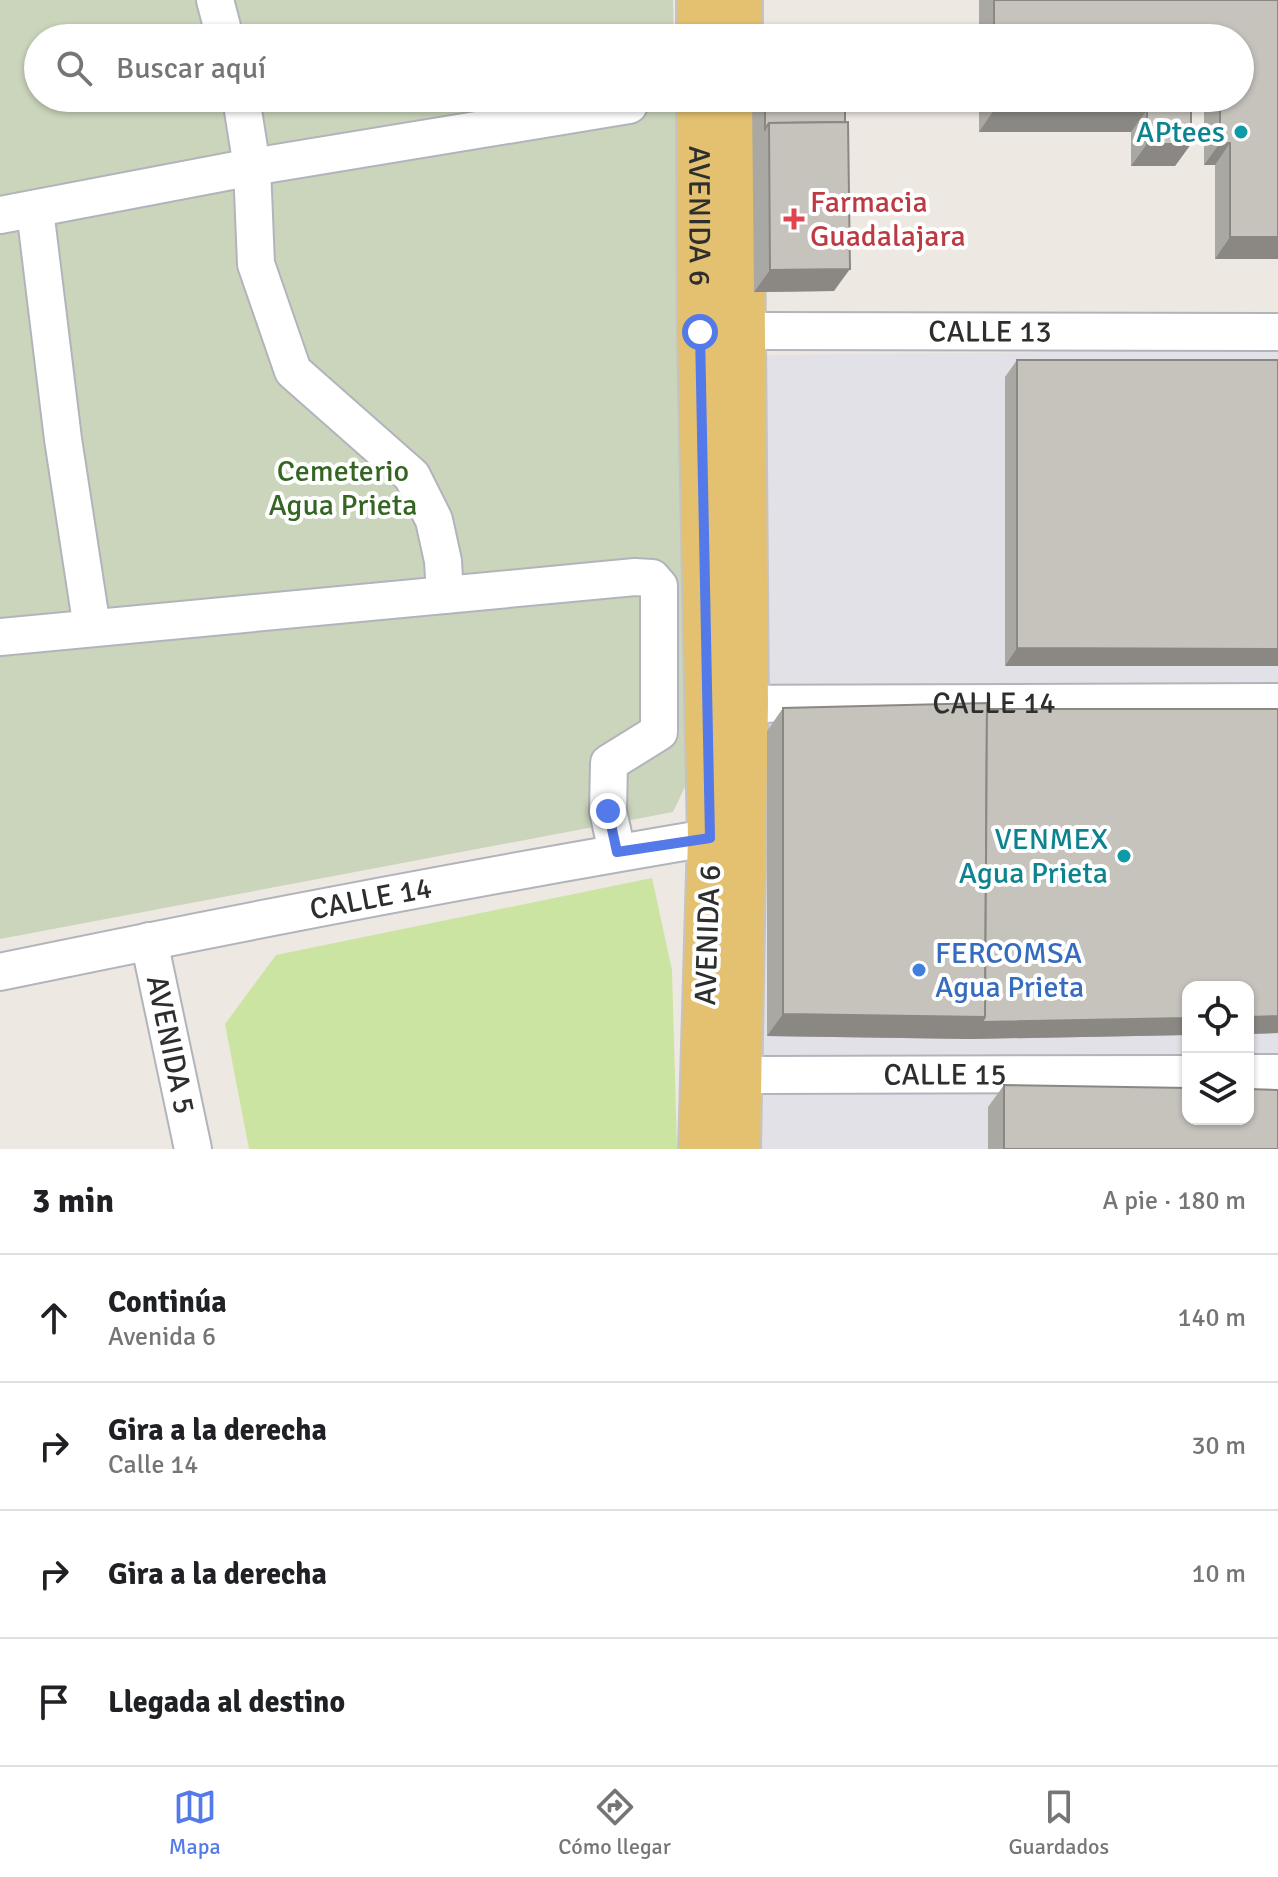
<!DOCTYPE html>
<html lang="es">
<meta charset="utf-8">
<style>
:root{--surface:#fff;--page:#f2f2f2;--text:#202124;--muted:#757577;--line:#e0e0e0;--accent:#5479e9}
body{margin:0;font-family:Signika,sans-serif;background:var(--page);color:var(--text)}
.controls{position:absolute;right:24px;bottom:24px;display:grid;overflow:hidden;border-radius:16px;box-shadow:0 2px 6px #0004}
.controls button{width:72px;height:72px;display:grid;place-items:center;padding:0;border:0;border-bottom:2px solid var(--line);background:var(--surface);color:var(--text);font:40px sans-serif}
.stop{position:absolute;width:24px;height:24px;margin:-18px;border:6px solid #5479e9;border-radius:50%;background:#fff}
.stop.end{background:#5479e9;border-color:#fff;box-shadow:0 2px 8px #0008}
.list{margin:0;padding:0;list-style:none}
h2{display:flex;justify-content:space-between;align-items:center;height:104px;margin:0;padding:0 32px;font-size:34px}
h2 small{font-size:26px;font-weight:400;color:var(--muted)}
.list li{display:grid;grid-template-columns:52px 1fr auto;gap:24px;align-items:center;box-sizing:border-box;height:128px;padding:0 32px;border-top:2px solid var(--line)}
.list b{display:block;font-size:30px;white-space:nowrap}
.list p{margin:0;font-size:26px;white-space:nowrap;color:var(--muted)}
.list em{font-size:26px;font-style:normal;color:var(--muted)}
.icon{flex:none;width:44px;height:44px;fill:none;stroke:currentColor;stroke-width:2;stroke-linecap:round;stroke-linejoin:round}
.map{position:relative;flex:none;width:1278px;height:1149px;overflow:hidden}
.search{position:absolute;background:var(--surface);box-shadow:0 2px 6px #0004;left:24px;right:24px;top:24px;height:88px;display:flex;align-items:center;gap:20px;box-sizing:border-box;padding:0 28px;border-radius:44px;color:var(--muted);font-size:30px}
.sheet{height:616px;background:var(--surface)}
nav{display:flex;justify-content:space-around;align-items:center;box-sizing:border-box;height:112px;border-top:2px solid var(--line);background:var(--surface);font-size:22px;color:var(--muted)}
nav a{display:grid;justify-items:center;gap:4px}
nav .on{color:var(--accent)}
.map>svg:first-child{display:block}
.industrial{fill:#e2e1e7;fill-rule:evenodd}
.cemetery{fill:#cad5bb}
.pitch{fill:#cce4a1}
.lines{fill:none;stroke-linecap:round;stroke-linejoin:round}
.minor-casing{stroke:#b2b4bc;stroke-width:40}
.major-casing{stroke:#c4c4c4;stroke-width:48}
.minor{stroke:#fff;stroke-width:36}
.major{stroke:#e4c170;stroke-width:44}
.wall{fill:#aaa8a3}
.shaded-wall{fill:#8b8884}
.building{fill:#c6c3bd;stroke:#8b8884;stroke-width:2}
.route{stroke:#5479e9;stroke-width:10}
.culture-dot{fill:#0f9aa8;stroke:#fff;stroke-width:3}
.health-dot{fill:#e0444e;stroke:#fff;stroke-width:3}
.shop-dot{fill:#3f7fe0;stroke:#fff;stroke-width:3}
.labels{text-anchor:middle;dominant-baseline:central;stroke-width:8;stroke-linejoin:round;paint-order:stroke}
.culture-label{font-size:30px;fill:#0d838f;stroke:#fff;text-anchor:end}
.health-label{font-size:30px;fill:#be3a42;stroke:#fff;text-anchor:start}
.street-label{font-size:30px;fill:#2e2e2e;stroke:#fff}
.park-label{font-size:30px;fill:#356523;stroke:#fff}
.shop-label{font-size:30px;fill:#366cbe;stroke:#fff;text-anchor:start}
</style>
<div class="map">
<svg width="1278" height="1149" viewBox="0 0 1278 1149">
<rect width="100%" height="100%" fill="#ede8e2"/>
<path class="industrial" d="M 1278,350 L 1278,1149 L 751,1149 L 758,355 ZM 1188,987 L 1248,987 L 1248,1119 L 1188,1119 Z"/>
<polygon class="cemetery" points="0,0 673,0 674,38 38,38 38,98 675,98 692,772 673,812 0,939"/>
<polygon class="pitch" points="652,878 672,970 677,1149 249,1149 225,1024 276,955"/>
<g class="lines">
<defs>
<g id="minor">
<polyline points="215,0 225,38"/>
<polyline points="241,98 252,167 256,264 293,371 412,476 434,520 443,561 445,595"/>
<polyline points="35,210 63,439 92,628"/>
<polyline points="0,215 252,167 629,105"/>
<path id="s1" d="M 718,331 L 1278,332"/>
<polyline points="0,637 635,577 652,578 659,586 659,732 609,763 608,811 617,852"/>
<path id="s2" d="M 718,704 L 1278,702"/>
<path id="s3" d="M 149,941 L 193,1149"/>
<path id="s4" d="M 0,972 C 245,921 491,874 737,833"/>
<polyline points="1248,1073 1278,1073"/>
<path id="s5" d="M 713,1075 L 1188,1074"/>
</g>
<g id="major">
<polyline points="699,0 699,38"/>
<polyline points="740,0 740,38"/>
<path id="s6" d="M 699,98 L 700,332 L 710,838 L 701,1149"/>
<polyline points="738,1149 746,704 741,98"/>
</g>
</defs>
<use href="#minor" class="minor-casing"/>
<use href="#major" class="major-casing"/>
<use href="#minor" class="minor"/>
<use href="#major" class="major"/>
</g>
<g class="wall">
<polygon points="979,0 1278,0 1278,259 1215,259 1215,165 1204,165 1204,98 1240,98 1240,38 979,38"/>
<polygon points="752,98 845,98 834,291 754,292"/>
<polygon points="979,98 1191,98 1191,144 1175,166 1131,166 1131,132 979,132"/>
<polygon points="1017,360 1278,360 1005,666 1005,377"/>
<polygon points="987,703 987,709 1278,709 1278,1033 1248,1034 1248,987 1188,987 1188,1035 970,1039 767,1036 767,731 783,708"/>
<polygon points="1004,1085 1278,1149 988,1149 988,1107"/>
</g>
<g class="shaded-wall">
<polygon points="1180,30 1223,30 1217,38 1174,38"/>
<polygon points="994,110 1147,110 1131,132 979,132"/>
<polygon points="1220,143 1230,143 1215,165 1204,165"/>
<polygon points="1147,144 1191,144 1175,166 1131,166"/>
<polygon points="1230,237 1278,237 1278,259 1215,259"/>
<polygon points="850,269 834,291 754,292 770,270"/>
<polygon points="1017,648 1278,649 1278,666 1005,666"/>
<polygon points="783,1014 1188,1018 1188,1035 970,1039 767,1036"/>
<polygon points="1278,1016 1278,1033 1248,1034 1248,1017"/>
</g>
<g class="building">
<polygon points="994,0 1278,0 1278,237 1230,237 1230,143 1220,143 1220,98 1240,98 1240,38 1223,38 1223,30 1180,30 1180,38 994,38"/>
<polygon points="765,98 845,98 845,122 769,123 765,129"/>
<polygon points="994,98 1191,98 1191,144 1147,144 1147,110 994,110"/>
<polygon points="848,122 850,269 770,270 769,123"/>
<polygon points="1017,360 1278,360 1278,649 1017,648"/>
<polygon points="987,703 985,1017 783,1014 783,708"/>
<polygon points="987,709 1278,709 1278,1016 1248,1017 1248,987 1188,987 1188,1018 982,1022 985,1017"/>
<polygon points="1004,1085 1188,1088 1188,1119 1248,1119 1248,1089 1278,1090 1278,1149 1004,1149"/>
</g>
<g class="lines">
<polyline class="route" points="608,811 617,852 710,838 700,332"/>
</g>
<g class="culture-dot">
<circle cx="1241" cy="132" r="8"/>
<circle cx="1124" cy="856" r="8"/>
</g>
<path class="health-dot" d="M790 207h8v8h8v8h-8v8h-8v-8h-8v-8h8z"/>
<circle class="shop-dot" cx="919" cy="970" r="8"/>
<g class="labels">
<g class="culture-label">
<text x="1225" y="132">APtees</text>
<text x="1108" y="839">VENMEX<tspan x="1108" dy="34">Agua Prieta</tspan></text>
</g>
<g class="health-label">
<text x="810" y="202">Farmacia<tspan x="810" dy="34">Guadalajara</tspan></text>
</g>
<g class="street-label">
<text stroke="none"><textPath href="#s6" startOffset="118">AVENIDA 6</textPath></text>
<text stroke="none"><textPath href="#s1" startOffset="272">CALLE 13</textPath></text>
<text stroke="none"><textPath href="#s2" startOffset="276">CALLE 14</textPath></text>
<text stroke="none"><textPath href="#s4" startOffset="378">CALLE 14</textPath></text>
<text transform="translate(708 935) rotate(-88)">AVENIDA 6</text>
<text stroke="none"><textPath href="#s3" startOffset="106">AVENIDA 5</textPath></text>
<text stroke="none"><textPath href="#s5" startOffset="232">CALLE 15</textPath></text>
</g>
<g class="park-label">
<text x="343" y="471">Cemeterio<tspan x="343" dy="34">Agua Prieta</tspan></text>
</g>
<g class="shop-label">
<text x="935" y="953">FERCOMSA<tspan x="935" dy="34">Agua Prieta</tspan></text>
</g>
</g>
</svg>
<div class="controls">
<button><svg class="icon" aria-label="locate" viewBox="0 0 24 24"><circle cx="12" cy="12" r="6"/><path d="M12 2v4M12 18v4M2 12h4M18 12h4"/></svg></button>
<button><svg class="icon" aria-label="layers" viewBox="0 0 24 24"><path d="M12 4l9 5-9 5-9-5zM3 14l9 5 9-5"/></svg></button>
</div>
<div class="stop" style="left:700px;top:332px"></div>
<div class="stop end" style="left:608px;top:811px"></div>
<div class="search"><svg class="icon" aria-label="search" viewBox="0 0 24 24"><circle cx="10" cy="10" r="6"/><path d="M15 15l6 6"/></svg>Buscar aquí</div>
</div>
<section class="sheet">
<h2>3 min<small>A pie · 180 m</small></h2>
<ul class="list">
<li><svg class="icon" aria-label="ahead" viewBox="0 0 24 24"><path d="M12 20V5M6 11l6-6 6 6"/></svg><div><b>Continúa</b><p>Avenida 6</p></div><em>140 m</em></li>
<li><svg class="icon" aria-label="right" viewBox="0 0 24 24"><path d="M7 20v-9h11M14 6l5 5-5 5"/></svg><div><b>Gira a la derecha</b><p>Calle 14</p></div><em>30 m</em></li>
<li><svg class="icon" aria-label="right" viewBox="0 0 24 24"><path d="M7 20v-9h11M14 6l5 5-5 5"/></svg><div><b>Gira a la derecha</b></div><em>10 m</em></li>
<li><svg class="icon" aria-label="arrive" viewBox="0 0 24 24"><path d="M6 21V4h12l-3 4 3 4H6"/></svg><div><b>Llegada al destino</b></div></li>
</ul>
</section>
<nav>
<a class="on"><svg class="icon" aria-label="map" viewBox="0 0 24 24"><path d="M3 6l6-2 6 2 6-2v14l-6 2-6-2-6 2zM9 4v14M15 6v14"/></svg>Mapa</a>
<a><svg class="icon" aria-label="directions" viewBox="0 0 24 24"><path d="M12 3l9 9-9 9-9-9zM9 14v-3h6M13 9l2 2-2 2"/></svg>Cómo llegar</a>
<a><svg class="icon" aria-label="saved" viewBox="0 0 24 24"><path d="M7 4h10v16l-5-4-5 4z"/></svg>Guardados</a>
</nav>
